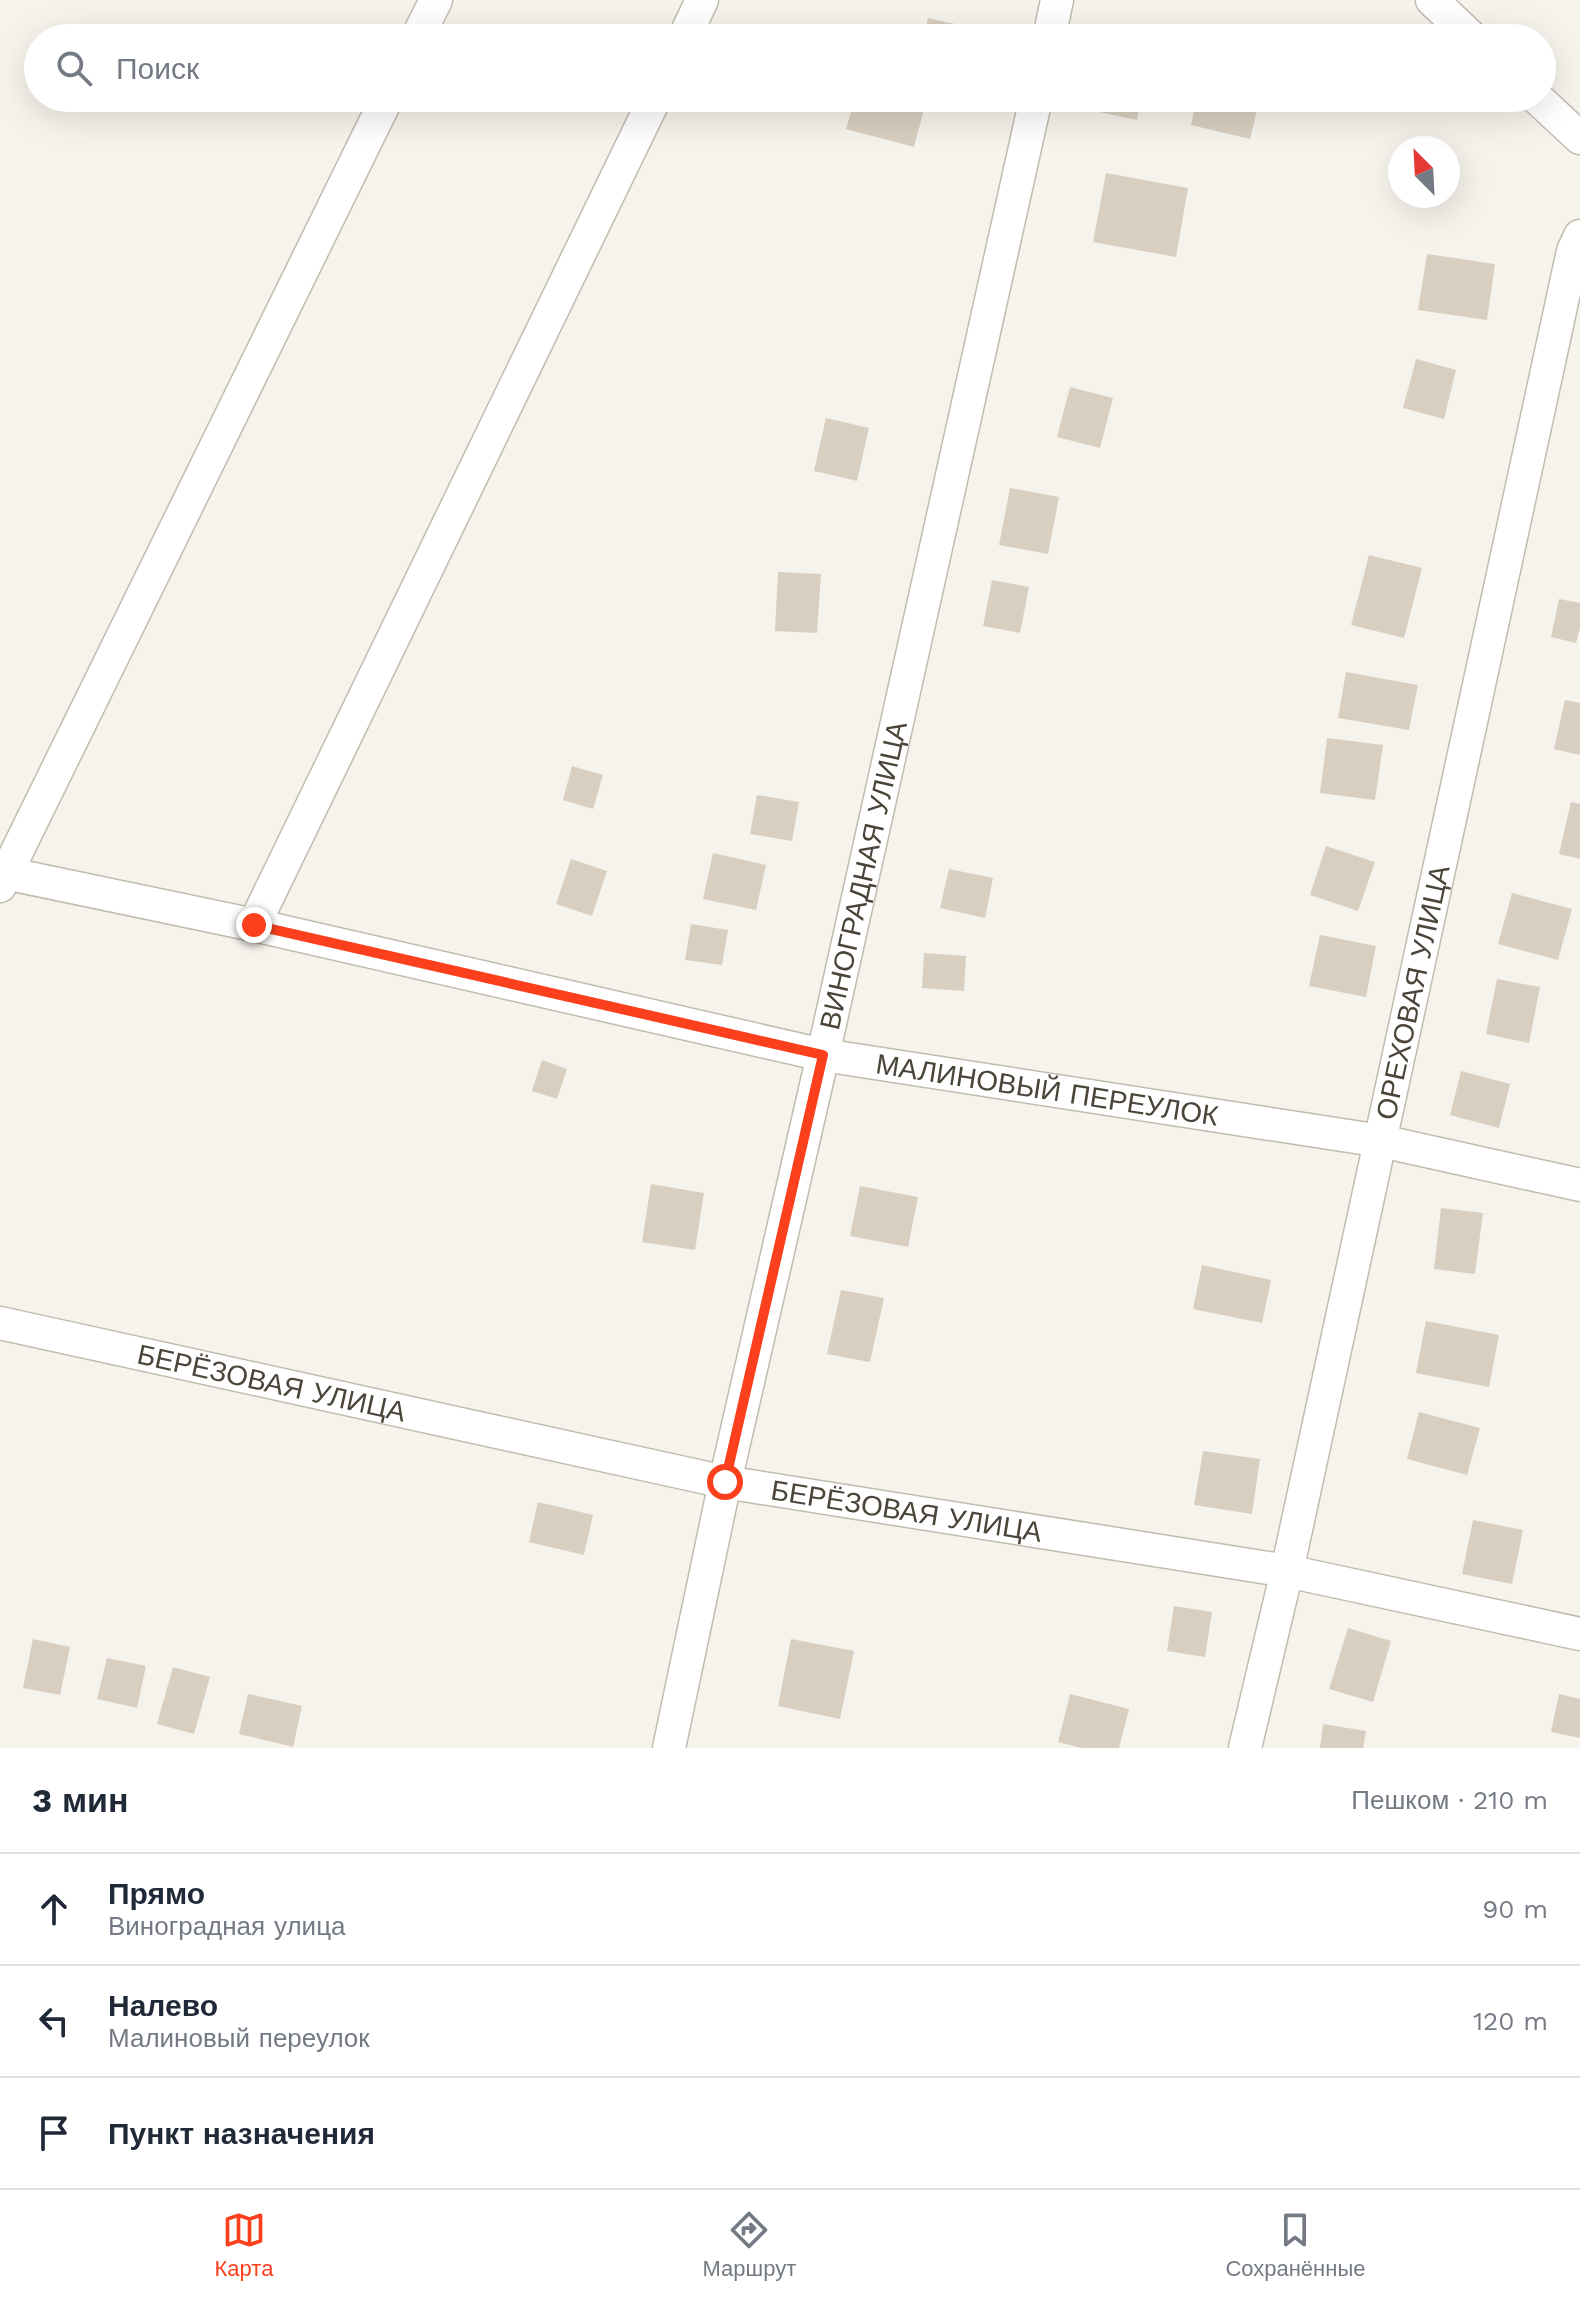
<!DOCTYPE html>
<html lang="ru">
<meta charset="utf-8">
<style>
:root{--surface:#fff;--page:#f2f2f3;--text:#1f2937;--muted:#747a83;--line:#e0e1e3;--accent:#fc3f1d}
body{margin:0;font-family:"Work Sans",sans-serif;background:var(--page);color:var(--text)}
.compass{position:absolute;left:1388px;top:136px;width:72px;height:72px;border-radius:50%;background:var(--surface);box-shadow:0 8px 32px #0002;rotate:336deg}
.stop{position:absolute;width:24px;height:24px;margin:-18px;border:6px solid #fc3f1d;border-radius:50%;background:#fff}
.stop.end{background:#fc3f1d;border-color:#fff;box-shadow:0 2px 8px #0008}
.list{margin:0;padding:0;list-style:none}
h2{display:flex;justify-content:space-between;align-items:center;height:104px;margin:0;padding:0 32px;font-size:34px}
h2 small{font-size:26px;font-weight:400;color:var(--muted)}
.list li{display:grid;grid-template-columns:52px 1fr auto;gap:24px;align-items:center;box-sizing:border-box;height:112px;padding:0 32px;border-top:2px solid var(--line)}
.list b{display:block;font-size:30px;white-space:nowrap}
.list p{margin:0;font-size:26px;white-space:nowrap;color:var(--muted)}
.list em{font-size:26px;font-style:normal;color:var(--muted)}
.icon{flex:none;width:44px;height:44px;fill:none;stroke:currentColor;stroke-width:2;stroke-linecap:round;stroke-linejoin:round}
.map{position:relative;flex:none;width:1580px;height:1748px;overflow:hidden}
.search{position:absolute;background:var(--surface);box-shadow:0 8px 32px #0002;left:24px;right:24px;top:24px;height:88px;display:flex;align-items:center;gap:20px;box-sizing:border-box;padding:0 28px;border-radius:44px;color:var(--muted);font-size:30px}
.sheet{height:440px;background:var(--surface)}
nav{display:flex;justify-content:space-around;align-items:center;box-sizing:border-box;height:112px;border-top:2px solid var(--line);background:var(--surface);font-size:22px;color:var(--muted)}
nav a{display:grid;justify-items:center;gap:4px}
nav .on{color:var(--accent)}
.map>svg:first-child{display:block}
.building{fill:#d8cfc1}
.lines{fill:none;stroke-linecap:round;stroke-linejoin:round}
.minor-casing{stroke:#c2bbae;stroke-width:35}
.minor{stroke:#fff;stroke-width:32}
.route{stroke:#fc3f1d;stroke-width:10}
.labels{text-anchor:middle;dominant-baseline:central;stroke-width:7;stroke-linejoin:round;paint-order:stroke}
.street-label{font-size:28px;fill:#4b4439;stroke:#fff}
</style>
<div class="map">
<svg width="1580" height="1748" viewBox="0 0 1580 1748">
<rect width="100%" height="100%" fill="#f6f3ec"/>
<g class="building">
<polygon points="928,18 987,31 985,38 924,38"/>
<polygon points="855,98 927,98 914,147 846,129"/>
<polygon points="1093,98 1141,98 1137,120 1090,110"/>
<polygon points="1197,98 1260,98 1250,139 1191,125"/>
<polygon points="1106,173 1188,188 1176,257 1093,242"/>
<polygon points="1427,254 1495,264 1487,320 1418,310"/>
<polygon points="1416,359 1456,370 1444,419 1403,408"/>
<polygon points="1070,387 1113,398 1100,448 1057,437"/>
<polygon points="826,418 869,428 857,481 814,471"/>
<polygon points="1010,488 1059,497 1048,554 999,545"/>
<polygon points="1369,555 1422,568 1404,638 1351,625"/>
<polygon points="778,572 821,574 817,633 775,631"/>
<polygon points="992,580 1029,587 1020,633 983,626"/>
<polygon points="1559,599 1580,603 1580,627 1576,643 1551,637"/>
<polygon points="1346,672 1418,685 1409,730 1338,718"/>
<polygon points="1565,700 1580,703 1580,755 1554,749"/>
<polygon points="1327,738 1383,745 1375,800 1320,793"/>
<polygon points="572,766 603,775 593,809 563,800"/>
<polygon points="757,795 799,802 792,841 750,834"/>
<polygon points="1571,802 1580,804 1580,859 1559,854"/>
<polygon points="1326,846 1375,862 1358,911 1310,895"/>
<polygon points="713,853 766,865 756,910 703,899"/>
<polygon points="571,859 607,871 592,916 556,904"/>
<polygon points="949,869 993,878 985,918 940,908"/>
<polygon points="1512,893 1572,909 1558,960 1498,944"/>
<polygon points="691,924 728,930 722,965 685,960"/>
<polygon points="1320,935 1376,946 1366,997 1309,986"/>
<polygon points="924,953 966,956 964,991 922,988"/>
<polygon points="1497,979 1540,987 1529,1043 1486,1034"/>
<polygon points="542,1060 567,1069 557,1099 532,1091"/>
<polygon points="1461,1071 1510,1084 1499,1128 1450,1115"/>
<polygon points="651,1184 704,1193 695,1250 642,1242"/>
<polygon points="860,1186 918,1197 908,1247 850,1236"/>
<polygon points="1441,1208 1483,1213 1475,1274 1434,1269"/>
<polygon points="1202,1265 1271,1280 1262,1323 1193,1309"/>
<polygon points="841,1290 884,1298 870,1362 827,1354"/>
<polygon points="1426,1321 1499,1335 1489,1387 1416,1373"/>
<polygon points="1419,1412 1480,1428 1467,1475 1407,1459"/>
<polygon points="1203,1451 1260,1459 1252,1514 1194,1505"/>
<polygon points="538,1502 593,1515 584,1555 529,1542"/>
<polygon points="1473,1520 1523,1530 1512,1584 1462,1574"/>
<polygon points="1174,1606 1212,1612 1205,1657 1167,1651"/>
<polygon points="1348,1628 1391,1641 1373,1702 1329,1689"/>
<polygon points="33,1639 70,1647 60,1695 23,1688"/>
<polygon points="791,1639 854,1651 840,1719 778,1706"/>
<polygon points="107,1658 146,1666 137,1708 97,1699"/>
<polygon points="173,1667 210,1677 194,1734 157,1724"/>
<polygon points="248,1694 302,1706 293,1747 239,1734"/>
<polygon points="1070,1694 1129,1709 1119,1748 1082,1748 1058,1742"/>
<polygon points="1559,1694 1580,1699 1580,1738 1551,1732"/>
<polygon points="1323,1724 1366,1731 1363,1748 1320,1748"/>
</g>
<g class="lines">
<defs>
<g id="minor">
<polyline points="1432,0 1472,38"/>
<polyline points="417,38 436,0"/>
<polyline points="684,38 702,0"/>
<polyline points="1049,38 1057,0"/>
<polyline points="1537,98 1580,138"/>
<path id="s1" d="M 0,872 L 254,925 L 823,1055 L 1381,1141 L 1580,1185"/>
<polyline points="0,886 387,98"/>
<polyline points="254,925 655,98"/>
<path id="s2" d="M 0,1323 L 725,1482 L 1287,1571 L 1580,1634"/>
<path id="s3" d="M 669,1748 L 725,1482 L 823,1055 L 1036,98"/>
<path id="s4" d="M 1245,1748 L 1287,1571 L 1573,251 L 1580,236"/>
</g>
</defs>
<use href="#minor" class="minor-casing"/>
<use href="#minor" class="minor"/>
</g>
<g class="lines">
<polyline class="route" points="254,925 823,1055 725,1482"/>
</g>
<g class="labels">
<g class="street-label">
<text stroke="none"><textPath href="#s3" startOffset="894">ВИНОГРАДНАЯ УЛИЦА</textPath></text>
<text stroke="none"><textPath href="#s4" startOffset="774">ОРЕХОВАЯ УЛИЦА</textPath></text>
<text stroke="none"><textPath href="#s1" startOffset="1070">МАЛИНОВЫЙ ПЕРЕУЛОК</textPath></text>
<text stroke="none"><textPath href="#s2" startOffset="278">БЕРЁЗОВАЯ УЛИЦА</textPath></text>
<text stroke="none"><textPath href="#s2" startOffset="926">БЕРЁЗОВАЯ УЛИЦА</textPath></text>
</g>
</g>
</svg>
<svg class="compass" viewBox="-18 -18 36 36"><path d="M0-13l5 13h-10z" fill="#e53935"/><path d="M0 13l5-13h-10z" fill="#747a83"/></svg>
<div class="stop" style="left:725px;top:1482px"></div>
<div class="stop end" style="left:254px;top:925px"></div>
<div class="search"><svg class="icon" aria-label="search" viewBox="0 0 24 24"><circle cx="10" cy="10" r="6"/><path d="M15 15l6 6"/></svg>Поиск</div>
</div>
<section class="sheet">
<h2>3 мин<small>Пешком · 210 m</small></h2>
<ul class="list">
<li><svg class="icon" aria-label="ahead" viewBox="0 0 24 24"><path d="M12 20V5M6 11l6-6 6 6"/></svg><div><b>Прямо</b><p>Виноградная улица</p></div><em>90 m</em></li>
<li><svg class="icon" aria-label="left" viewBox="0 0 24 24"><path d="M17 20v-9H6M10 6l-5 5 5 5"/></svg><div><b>Налево</b><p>Малиновый переулок</p></div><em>120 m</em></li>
<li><svg class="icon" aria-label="arrive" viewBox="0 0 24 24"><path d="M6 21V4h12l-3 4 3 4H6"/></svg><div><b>Пункт назначения</b></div></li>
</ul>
</section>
<nav>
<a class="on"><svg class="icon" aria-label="map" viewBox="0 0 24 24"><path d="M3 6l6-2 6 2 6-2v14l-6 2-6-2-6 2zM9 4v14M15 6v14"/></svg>Карта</a>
<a><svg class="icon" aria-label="directions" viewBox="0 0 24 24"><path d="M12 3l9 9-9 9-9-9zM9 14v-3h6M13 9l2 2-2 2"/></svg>Маршрут</a>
<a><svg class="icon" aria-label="saved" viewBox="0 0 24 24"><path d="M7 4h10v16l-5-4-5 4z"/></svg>Сохранённые</a>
</nav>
